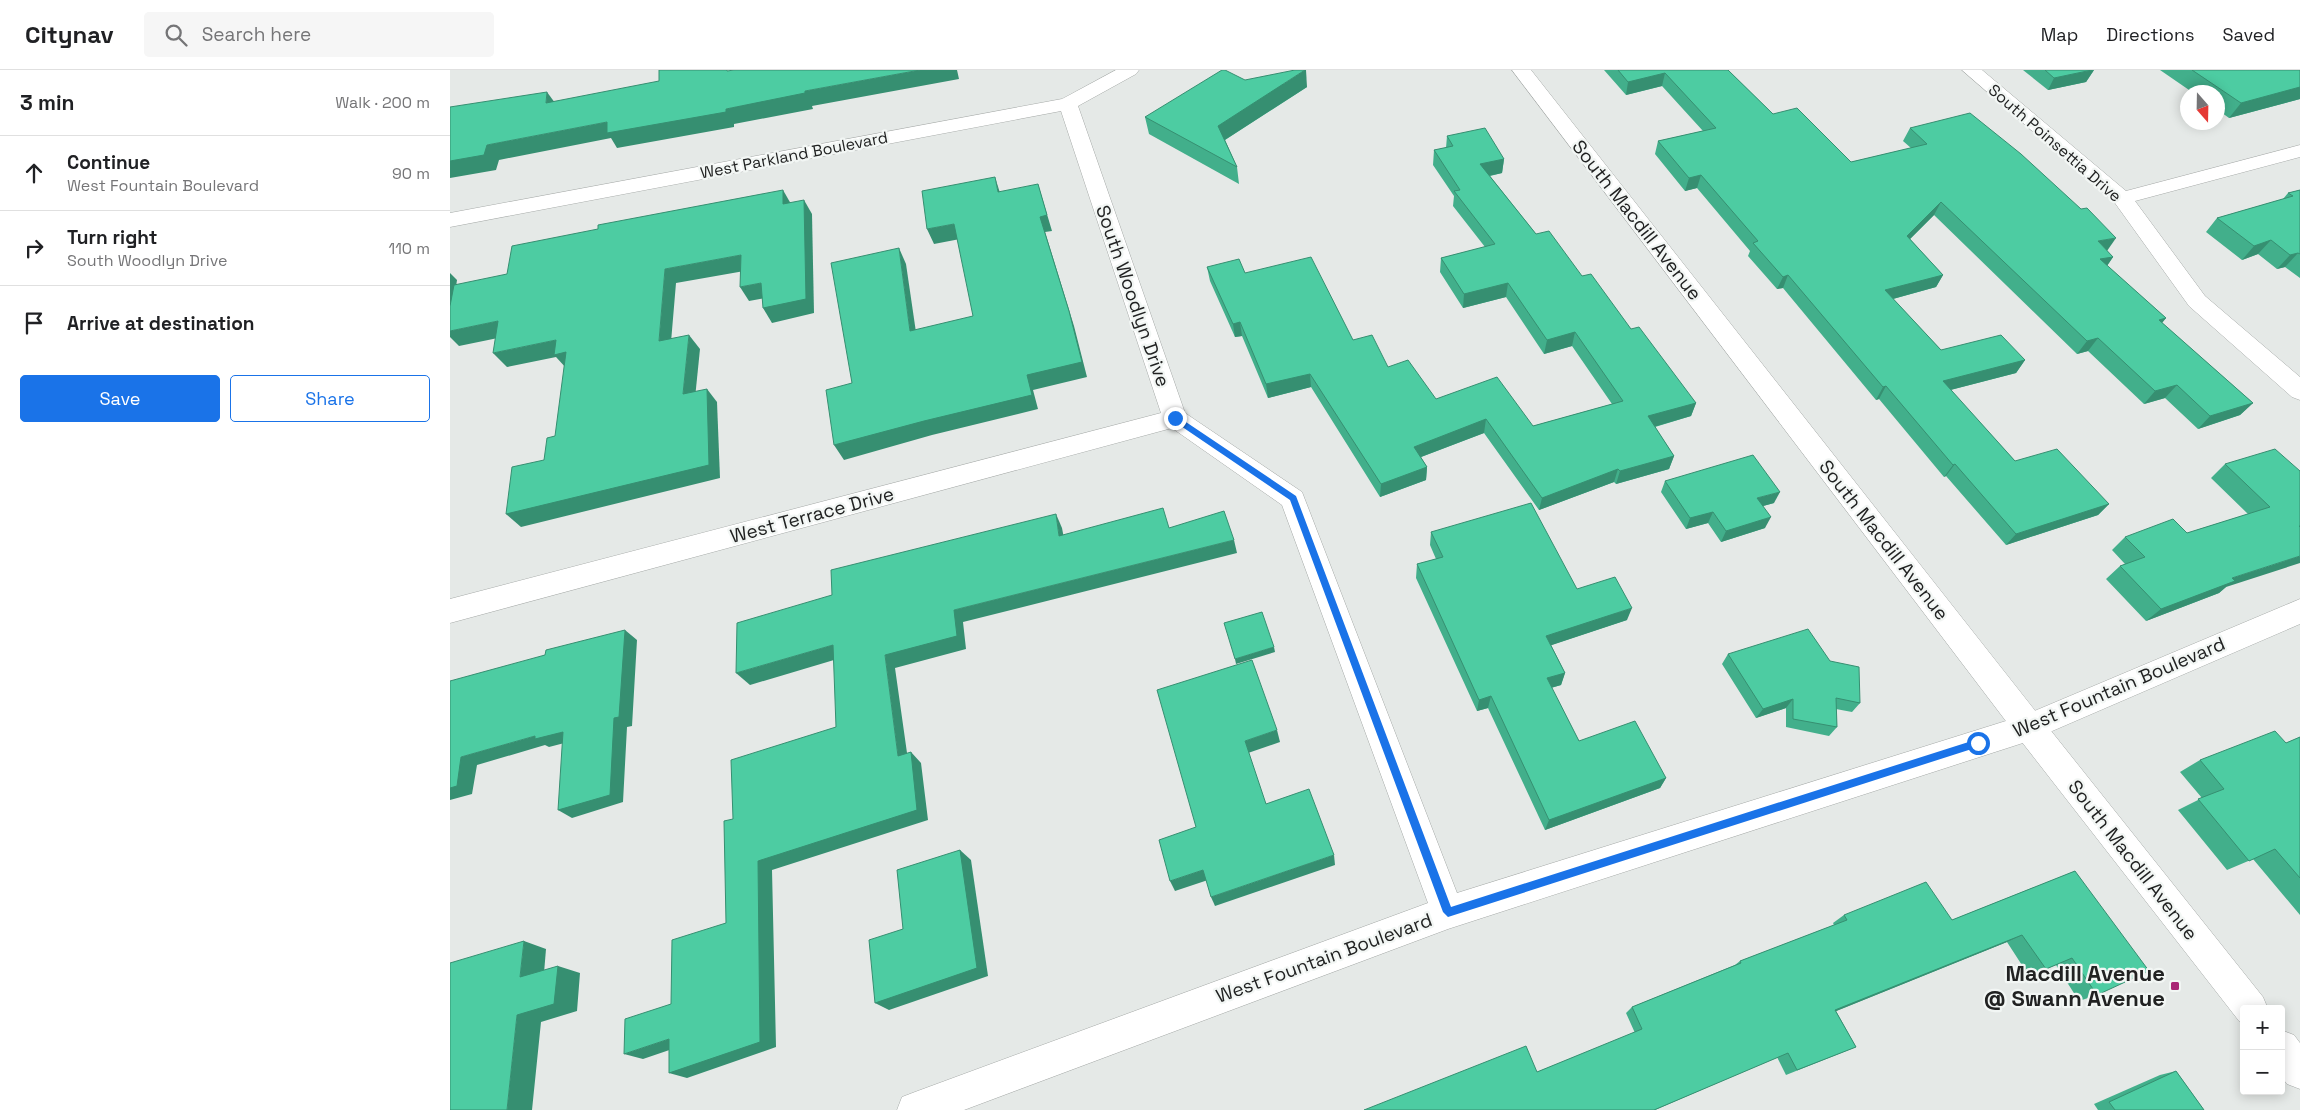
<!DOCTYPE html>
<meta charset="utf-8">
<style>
:root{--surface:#fff;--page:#f6f6f6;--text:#202124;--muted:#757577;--line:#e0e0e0;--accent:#1a73e8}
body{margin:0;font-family:"Space Grotesk",sans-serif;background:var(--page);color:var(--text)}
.controls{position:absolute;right:15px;bottom:15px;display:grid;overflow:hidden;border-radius:5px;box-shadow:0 2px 12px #0003}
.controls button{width:45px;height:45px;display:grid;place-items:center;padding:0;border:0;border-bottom:1px solid var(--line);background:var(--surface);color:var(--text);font:25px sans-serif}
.compass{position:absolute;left:1730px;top:15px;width:45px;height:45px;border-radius:50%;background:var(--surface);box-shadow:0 2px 12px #0003;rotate:160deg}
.stop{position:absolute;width:15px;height:15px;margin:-11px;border:4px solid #1a73e8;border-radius:50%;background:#fff}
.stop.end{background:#1a73e8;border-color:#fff;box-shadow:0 1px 5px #0008}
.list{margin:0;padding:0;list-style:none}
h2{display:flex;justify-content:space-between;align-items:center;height:65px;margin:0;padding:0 20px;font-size:21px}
h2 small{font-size:16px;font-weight:400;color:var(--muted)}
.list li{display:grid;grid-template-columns:32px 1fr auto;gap:15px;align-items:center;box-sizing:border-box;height:75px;padding:0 20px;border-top:1px solid var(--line)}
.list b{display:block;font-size:19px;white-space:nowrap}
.list p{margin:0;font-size:16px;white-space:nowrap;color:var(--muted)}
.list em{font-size:16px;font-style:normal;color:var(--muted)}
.actions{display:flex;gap:10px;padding:15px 20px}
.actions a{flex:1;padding:11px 0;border:1px solid var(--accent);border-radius:5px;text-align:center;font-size:18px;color:var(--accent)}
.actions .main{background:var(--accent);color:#fff}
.icon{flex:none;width:28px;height:28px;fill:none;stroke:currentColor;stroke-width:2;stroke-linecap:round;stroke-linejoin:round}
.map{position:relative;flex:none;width:1850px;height:1040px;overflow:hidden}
header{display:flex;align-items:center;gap:30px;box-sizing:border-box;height:70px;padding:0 25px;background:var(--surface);border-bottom:1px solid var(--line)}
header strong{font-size:24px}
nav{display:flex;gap:28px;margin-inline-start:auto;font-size:18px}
.search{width:350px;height:45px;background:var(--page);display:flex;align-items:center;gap:12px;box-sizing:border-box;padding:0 18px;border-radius:5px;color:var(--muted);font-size:19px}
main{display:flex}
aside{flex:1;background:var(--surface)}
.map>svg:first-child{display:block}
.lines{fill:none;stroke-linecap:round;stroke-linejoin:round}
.minor-casing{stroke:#a5a9a7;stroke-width:1}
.tertiary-casing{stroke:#a5a9a7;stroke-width:1}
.minor{fill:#fff;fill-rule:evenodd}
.tertiary{fill:#fff;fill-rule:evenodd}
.wall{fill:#42af8b}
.shaded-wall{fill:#368f71}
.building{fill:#4dcca2;stroke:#368f71}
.route{fill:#1a73e8}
.poi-dot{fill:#a92775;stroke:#f2f6f4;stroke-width:2}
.labels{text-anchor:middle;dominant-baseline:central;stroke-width:4.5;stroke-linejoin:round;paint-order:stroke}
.far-street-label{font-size:16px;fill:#212222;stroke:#f2f6f4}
.street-label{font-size:19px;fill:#212222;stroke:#f2f6f4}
.near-poi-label{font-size:22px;font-weight:bold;fill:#212222;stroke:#f2f6f4;text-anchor:end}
</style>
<header>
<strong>Citynav</strong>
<div class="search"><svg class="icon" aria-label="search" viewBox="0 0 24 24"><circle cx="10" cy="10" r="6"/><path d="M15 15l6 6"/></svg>Search here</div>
<nav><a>Map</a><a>Directions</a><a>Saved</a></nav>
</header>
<main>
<aside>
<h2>3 min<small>Walk · 200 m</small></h2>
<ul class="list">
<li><svg class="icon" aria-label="ahead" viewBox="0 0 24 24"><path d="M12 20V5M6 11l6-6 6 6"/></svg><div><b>Continue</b><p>West Fountain Boulevard</p></div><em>90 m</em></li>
<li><svg class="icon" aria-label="right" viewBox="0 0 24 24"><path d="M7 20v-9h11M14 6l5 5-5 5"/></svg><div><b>Turn right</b><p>South Woodlyn Drive</p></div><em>110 m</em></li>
<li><svg class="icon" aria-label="arrive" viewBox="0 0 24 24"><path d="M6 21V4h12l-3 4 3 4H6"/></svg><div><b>Arrive at destination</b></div></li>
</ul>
<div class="actions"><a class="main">Save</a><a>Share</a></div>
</aside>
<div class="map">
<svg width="1850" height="1040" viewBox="0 0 1850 1040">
<rect width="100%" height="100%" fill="#e5e9e7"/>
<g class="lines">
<defs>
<g id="minor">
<polygon points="666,0 689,0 686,4 628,36 735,343 852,422 1007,823 1575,645 1850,529 1850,554 1579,671 998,859 514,1040 447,1040 452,1027 465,1022 978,833 832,435 722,358 0,553 0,529 711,343 611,41 0,157 0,143 612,29"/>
<polygon points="1512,0 1532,0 1676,121 1850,75 1850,87 1685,131 1755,226 1850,307 1850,330 1842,327 1739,236 1665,133"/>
</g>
<g id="tertiary">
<polygon points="1062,0 1081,0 1590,647 1813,927 1818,939 1794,939 1794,953 1789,951 1568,667"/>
<polygon points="1831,960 1844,965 1850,973 1850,1019 1837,1014 1831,1006"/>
</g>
</defs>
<use href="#minor" class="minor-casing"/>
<use href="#tertiary" class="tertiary-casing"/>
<use href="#minor" class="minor"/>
<use href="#tertiary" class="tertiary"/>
</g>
<g class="wall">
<polygon points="1154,0 1278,0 1323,44 1401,92 1461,78 1453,71 1460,58 1657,181 1663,187 1657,196 1716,248 1712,253 1803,333 1790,345 1748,359 1715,328 1694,334 1638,281 1627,284 1484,145 1460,169 1493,205 1486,217 1443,229 1491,280 1575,290 1566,303 1500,320 1565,391 1659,434 1648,445 1556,475 1496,406 1494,407 1429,329 1426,330 1333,218 1327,219 1298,186 1300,181 1247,118 1235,121 1205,84 1208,71 1253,61 1212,16 1176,25"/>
<polygon points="1573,0 1644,0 1636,12 1598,20"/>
<polygon points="1710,0 1850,0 1850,29 1779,48 1768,40 1768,22 1742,22"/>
<polygon points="795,10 857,17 775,70 787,97 789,114 699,64 695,47"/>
<polygon points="997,66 1054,89 1052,103 1040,106 1086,164 1132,206 1181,259 1246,333 1241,346 1205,357 1224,386 1219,399 1166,414 1164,412 1089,440 1034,363 971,387 977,397 976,410 930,427 861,317 818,328 792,266 785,267 760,211 757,197 795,203 903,270 938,297 986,329 1083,356 1162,334 1122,276 1094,284 1056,227 1013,238 990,202 991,188 1035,177 1003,136 1004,126 983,95 984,80 996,78"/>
<polygon points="1850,120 1850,208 1835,197 1827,199 1808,184 1792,190 1756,162 1767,148 1833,129 1838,123"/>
<polygon points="1775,394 1850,401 1776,517 1769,523 1696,551 1656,509 1670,496 1675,494 1662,480 1675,467 1737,463 1798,444 1761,408"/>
<polygon points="1215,411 1324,433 1313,436 1315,458 1271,472 1258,453 1236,459 1211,422"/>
<polygon points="981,462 1127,519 1177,550 1101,575 1115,603 1111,615 1101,618 1129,671 1216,708 1210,718 1095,760 1038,638 1027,641 966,508 967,494 986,489 980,475"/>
<polygon points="1278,584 1380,591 1410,633 1402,642 1386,639 1387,657 1379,666 1336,657 1336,638 1306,648 1272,594"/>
<polygon points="1850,667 1850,845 1803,789 1777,800 1728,740 1752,728 1730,702 1750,690 1836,673"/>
<polygon points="1625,801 1647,925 1629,931 1606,895 1579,906 1557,872 1386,941 1406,977 1336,1005 1327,987 1205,1040 914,1040 1087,1002 1185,963 1176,943 1182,937 1285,895 1290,891 1384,855 1383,853 1394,845 1502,850"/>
<polygon points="1726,1001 1754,1040 1648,1040 1644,1034 1710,1005"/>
</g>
<g class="shaded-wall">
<polygon points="470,0 507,0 509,9 362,36 363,39 284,54 284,57 167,78 161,68 49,90 46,100 0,108 0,91 37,75 157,52 276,39 355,21"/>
<polygon points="855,0 856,0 857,17 770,73 768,56"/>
<polygon points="1644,0 1636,12 1598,20 1604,8"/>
<polygon points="1215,3 1212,16 1176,25 1178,12"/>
<polygon points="1850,17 1850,29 1779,48 1791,33"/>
<polygon points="97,22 108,37 96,33"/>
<polygon points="1054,89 1052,103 1029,108 1030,94"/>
<polygon points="1251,105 1247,118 1235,121 1239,108"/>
<polygon points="545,107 550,123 548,122"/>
<polygon points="588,114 602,161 595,162 624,256 637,307 583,320 588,339 482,365 394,390 384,375 577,305 590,147"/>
<polygon points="333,120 341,134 333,134"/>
<polygon points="354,130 362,144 364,243 322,253 313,238"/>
<polygon points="1491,132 1484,145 1450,179 1457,166"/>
<polygon points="504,154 510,169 484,174 477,159"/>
<polygon points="1666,168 1657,181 1648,171"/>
<polygon points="1821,170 1808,184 1792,190 1804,176"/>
<polygon points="449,178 456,194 468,276 460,261"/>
<polygon points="1848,183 1835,197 1827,199 1840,185"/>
<polygon points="291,185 300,200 226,213 220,284 209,271 215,199"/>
<polygon points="1663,187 1654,200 1650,189"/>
<polygon points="0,203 7,210 1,251 0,252"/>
<polygon points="1338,205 1333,218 1327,219 1333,207"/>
<polygon points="1493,205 1486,217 1428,233 1435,220"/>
<polygon points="311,213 320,227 299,231 290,217"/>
<polygon points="1058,213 1056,227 1013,238 1014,224"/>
<polygon points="1716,248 1705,261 1709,250"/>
<polygon points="48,251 62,265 9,276 0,267 0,261"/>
<polygon points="790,252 792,266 785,267 783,254"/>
<polygon points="1125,262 1122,276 1094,284 1097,270"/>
<polygon points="239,265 250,279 244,338 233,324"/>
<polygon points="1648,268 1638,281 1627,284 1637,271"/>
<polygon points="106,270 119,284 117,299 106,287 57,297 43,283"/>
<polygon points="1575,290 1566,303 1485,324 1493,311"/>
<polygon points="860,304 861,317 818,328 816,314"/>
<polygon points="1727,315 1715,328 1694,334 1705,321"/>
<polygon points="1436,316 1429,329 1426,330 1433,317"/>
<polygon points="257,319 267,332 270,408 71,457 56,444"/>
<polygon points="1246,333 1241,346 1193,360 1198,346"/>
<polygon points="1803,333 1790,345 1748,359 1760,346"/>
<polygon points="1036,349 1034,363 963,390 964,377"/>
<polygon points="1224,386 1219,399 1166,414 1170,401"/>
<polygon points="1505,394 1496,406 1494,407 1503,395"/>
<polygon points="977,397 976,410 930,427 931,414"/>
<polygon points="1168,399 1164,412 1089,440 1092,428"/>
<polygon points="1330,422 1324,433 1302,439 1307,428"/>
<polygon points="1659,434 1648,445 1556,475 1566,464"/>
<polygon points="1263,442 1258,453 1236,459 1240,448"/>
<polygon points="606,444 612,458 616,479 609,466"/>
<polygon points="1321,447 1315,458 1271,472 1276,461"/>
<polygon points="784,470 787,483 513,552 516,579 445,598 459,697 448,686 435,585 504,540"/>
<polygon points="1850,486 1850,493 1776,517 1769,523 1696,551 1711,539 1782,508"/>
<polygon points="1182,538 1177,550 1093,578 1096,566"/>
<polygon points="175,560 187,570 182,656 177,657 173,732 122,748 108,740 164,648"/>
<polygon points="383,575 394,587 300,615 286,603"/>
<polygon points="824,577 825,582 786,594 785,589"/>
<polygon points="1115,603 1111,615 1093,620 1097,608"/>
<polygon points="1041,626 1038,638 1027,641 1029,630"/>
<polygon points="1343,629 1336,638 1306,648 1313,639"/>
<polygon points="827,660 830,672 798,683 795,671"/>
<polygon points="113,662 126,670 99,677 95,675 27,695 22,724 0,730 0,718 11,687 85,666"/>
<polygon points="461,682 471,693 478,750 322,800 326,977 237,1008 219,1003 308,791"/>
<polygon points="1216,708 1210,718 1095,760 1099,750"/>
<polygon points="510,780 521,790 538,906 439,940 425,933"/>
<polygon points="884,785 885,795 765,836 761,827"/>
<polygon points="753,800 758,810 725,821 720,811"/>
<polygon points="1572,865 1557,872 1374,946 1385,940"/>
<polygon points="74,871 96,879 93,915 70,907"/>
<polygon points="108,896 130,903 127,941 91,952 82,1040 57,1040 67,945"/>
<polygon points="219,969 237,974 193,989 174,984"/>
</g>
<g class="building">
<polygon points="209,0 277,0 277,1 284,0 470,0 355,21 355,23 276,39 276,42 157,63 157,52 37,75 34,85 0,91 0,37 97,22 96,33 209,11"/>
<polygon points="772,0 775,0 795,10 845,0 855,0 768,56 787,97 695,47"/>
<polygon points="1168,0 1278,0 1323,44 1347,38 1401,92 1477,74 1460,58 1520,43 1571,84 1631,139 1637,138 1666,168 1648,171 1663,187 1650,189 1716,248 1709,250 1803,333 1760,346 1727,315 1705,321 1648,268 1637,271 1491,132 1457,166 1493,205 1435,220 1491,280 1551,265 1575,290 1493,311 1565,391 1607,379 1659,434 1566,464 1505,394 1503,395 1436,316 1433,317 1338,205 1333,207 1303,173 1308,171 1251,105 1239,108 1208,71 1266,58 1215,3 1178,12"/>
<polygon points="1595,0 1642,0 1604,8"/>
<polygon points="1742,0 1850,0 1850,17 1791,33"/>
<polygon points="1035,58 1054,89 1030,94 1086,164 1099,161 1132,206 1141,204 1181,259 1189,257 1246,333 1198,346 1224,386 1170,401 1168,399 1092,428 1036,349 964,377 977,397 931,414 860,304 816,314 790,252 783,254 757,197 789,189 795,203 861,187 903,270 922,265 938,297 958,290 986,329 1047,307 1083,356 1173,331 1125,262 1097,270 1058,213 1014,224 991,188 1045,174 1004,121 1010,120 984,80 1003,76 997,66"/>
<polygon points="545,107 548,122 588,114 597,145 590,147 619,241 632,292 577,305 582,325 474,351 384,375 376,320 402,313 381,193 449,178 460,261 523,246 504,154 477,159 472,121"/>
<polygon points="333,120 333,134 354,130 356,229 313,238 311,213 290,217 291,185 215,199 209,271 239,265 233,324 257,319 259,395 56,444 62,397 94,390 97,368 105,366 116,282 104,285 106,270 43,283 48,251 0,261 0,236 4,215 57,204 62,176 148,159 148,155"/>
<polygon points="1850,120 1850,184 1848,183 1840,185 1821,170 1804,176 1767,148 1843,126 1838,123"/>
<polygon points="1825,379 1850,401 1850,456 1849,456 1850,457 1850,486 1782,508 1785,511 1711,539 1670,496 1695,487 1675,467 1723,449 1737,463 1820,437 1775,394"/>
<polygon points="1303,385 1330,422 1307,428 1321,447 1276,461 1263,442 1240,448 1215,411"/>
<polygon points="1081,433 1127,519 1165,507 1182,538 1096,566 1115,603 1097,608 1129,671 1185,651 1216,708 1099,750 1041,626 1029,630 967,494 993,487 981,462"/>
<polygon points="713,438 719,458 774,441 784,470 504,540 507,566 435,585 448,686 461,682 467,740 308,791 310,972 219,1003 219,969 174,984 175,949 221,934 222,870 276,853 274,751 283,749 281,690 386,657 383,575 286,603 287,553 382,525 381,500 606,444 609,466"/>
<polygon points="812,542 824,577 785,589 774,553"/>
<polygon points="1358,559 1380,591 1409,597 1410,633 1386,628 1387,657 1343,649 1343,629 1313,639 1278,584"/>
<polygon points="175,560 169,647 164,648 160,725 108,740 113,662 85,669 85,666 11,687 7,716 0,718 0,611 95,585 96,580"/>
<polygon points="802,590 827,660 795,671 816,734 859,719 884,785 761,827 753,800 720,811 709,770 746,757 707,620"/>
<polygon points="1825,661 1836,673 1850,667 1850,808 1825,779 1799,791 1748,729 1774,719 1750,690"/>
<polygon points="510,780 527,898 425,933 419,870 453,859 447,800"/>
<polygon points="1625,801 1699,901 1647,925 1622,888 1596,899 1572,865 1385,940 1406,977 1347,1000 1338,983 1204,1040 914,1040 1076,976 1087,1002 1192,959 1182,937 1291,893 1290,891 1397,850 1394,845 1476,812 1502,850"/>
<polygon points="74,871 70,907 108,896 104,934 67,945 57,1040 0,1040 0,893"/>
<polygon points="1726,1001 1754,1040 1665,1040 1659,1032"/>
</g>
<polygon class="route" points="722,346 727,346 846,426 1001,837 1528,669 1532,673 1528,677 998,847 993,842 840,430 722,350"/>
<rect class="poi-dot" x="1720" y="911" width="10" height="10" rx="2.5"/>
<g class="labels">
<g class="far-street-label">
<text transform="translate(1605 73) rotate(41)">South Poinsettia Drive</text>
<text transform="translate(344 85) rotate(-11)">West Parkland Boulevard</text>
</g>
<g class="street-label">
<text transform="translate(1187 150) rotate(52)">South Macdill Avenue</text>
<text transform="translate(683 226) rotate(71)">South Woodlyn Drive</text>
<text transform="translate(362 445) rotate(-15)">West Terrace Drive</text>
<text transform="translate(1434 470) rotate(52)">South Macdill Avenue</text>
<text transform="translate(1669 617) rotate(-23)">West Fountain Boulevard</text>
<text transform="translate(1683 790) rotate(52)">South Macdill Avenue</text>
<text transform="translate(874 888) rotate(-20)">West Fountain Boulevard</text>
</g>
<g class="near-poi-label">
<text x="1715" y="903">Macdill Avenue<tspan x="1715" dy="25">@ Swann Avenue</tspan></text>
</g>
</g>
</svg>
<div class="controls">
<button>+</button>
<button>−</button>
</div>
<svg class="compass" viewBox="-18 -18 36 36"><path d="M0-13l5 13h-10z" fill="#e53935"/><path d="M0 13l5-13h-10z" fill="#757577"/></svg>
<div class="stop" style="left:1528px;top:673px"></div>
<div class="stop end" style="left:725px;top:348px"></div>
</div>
</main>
